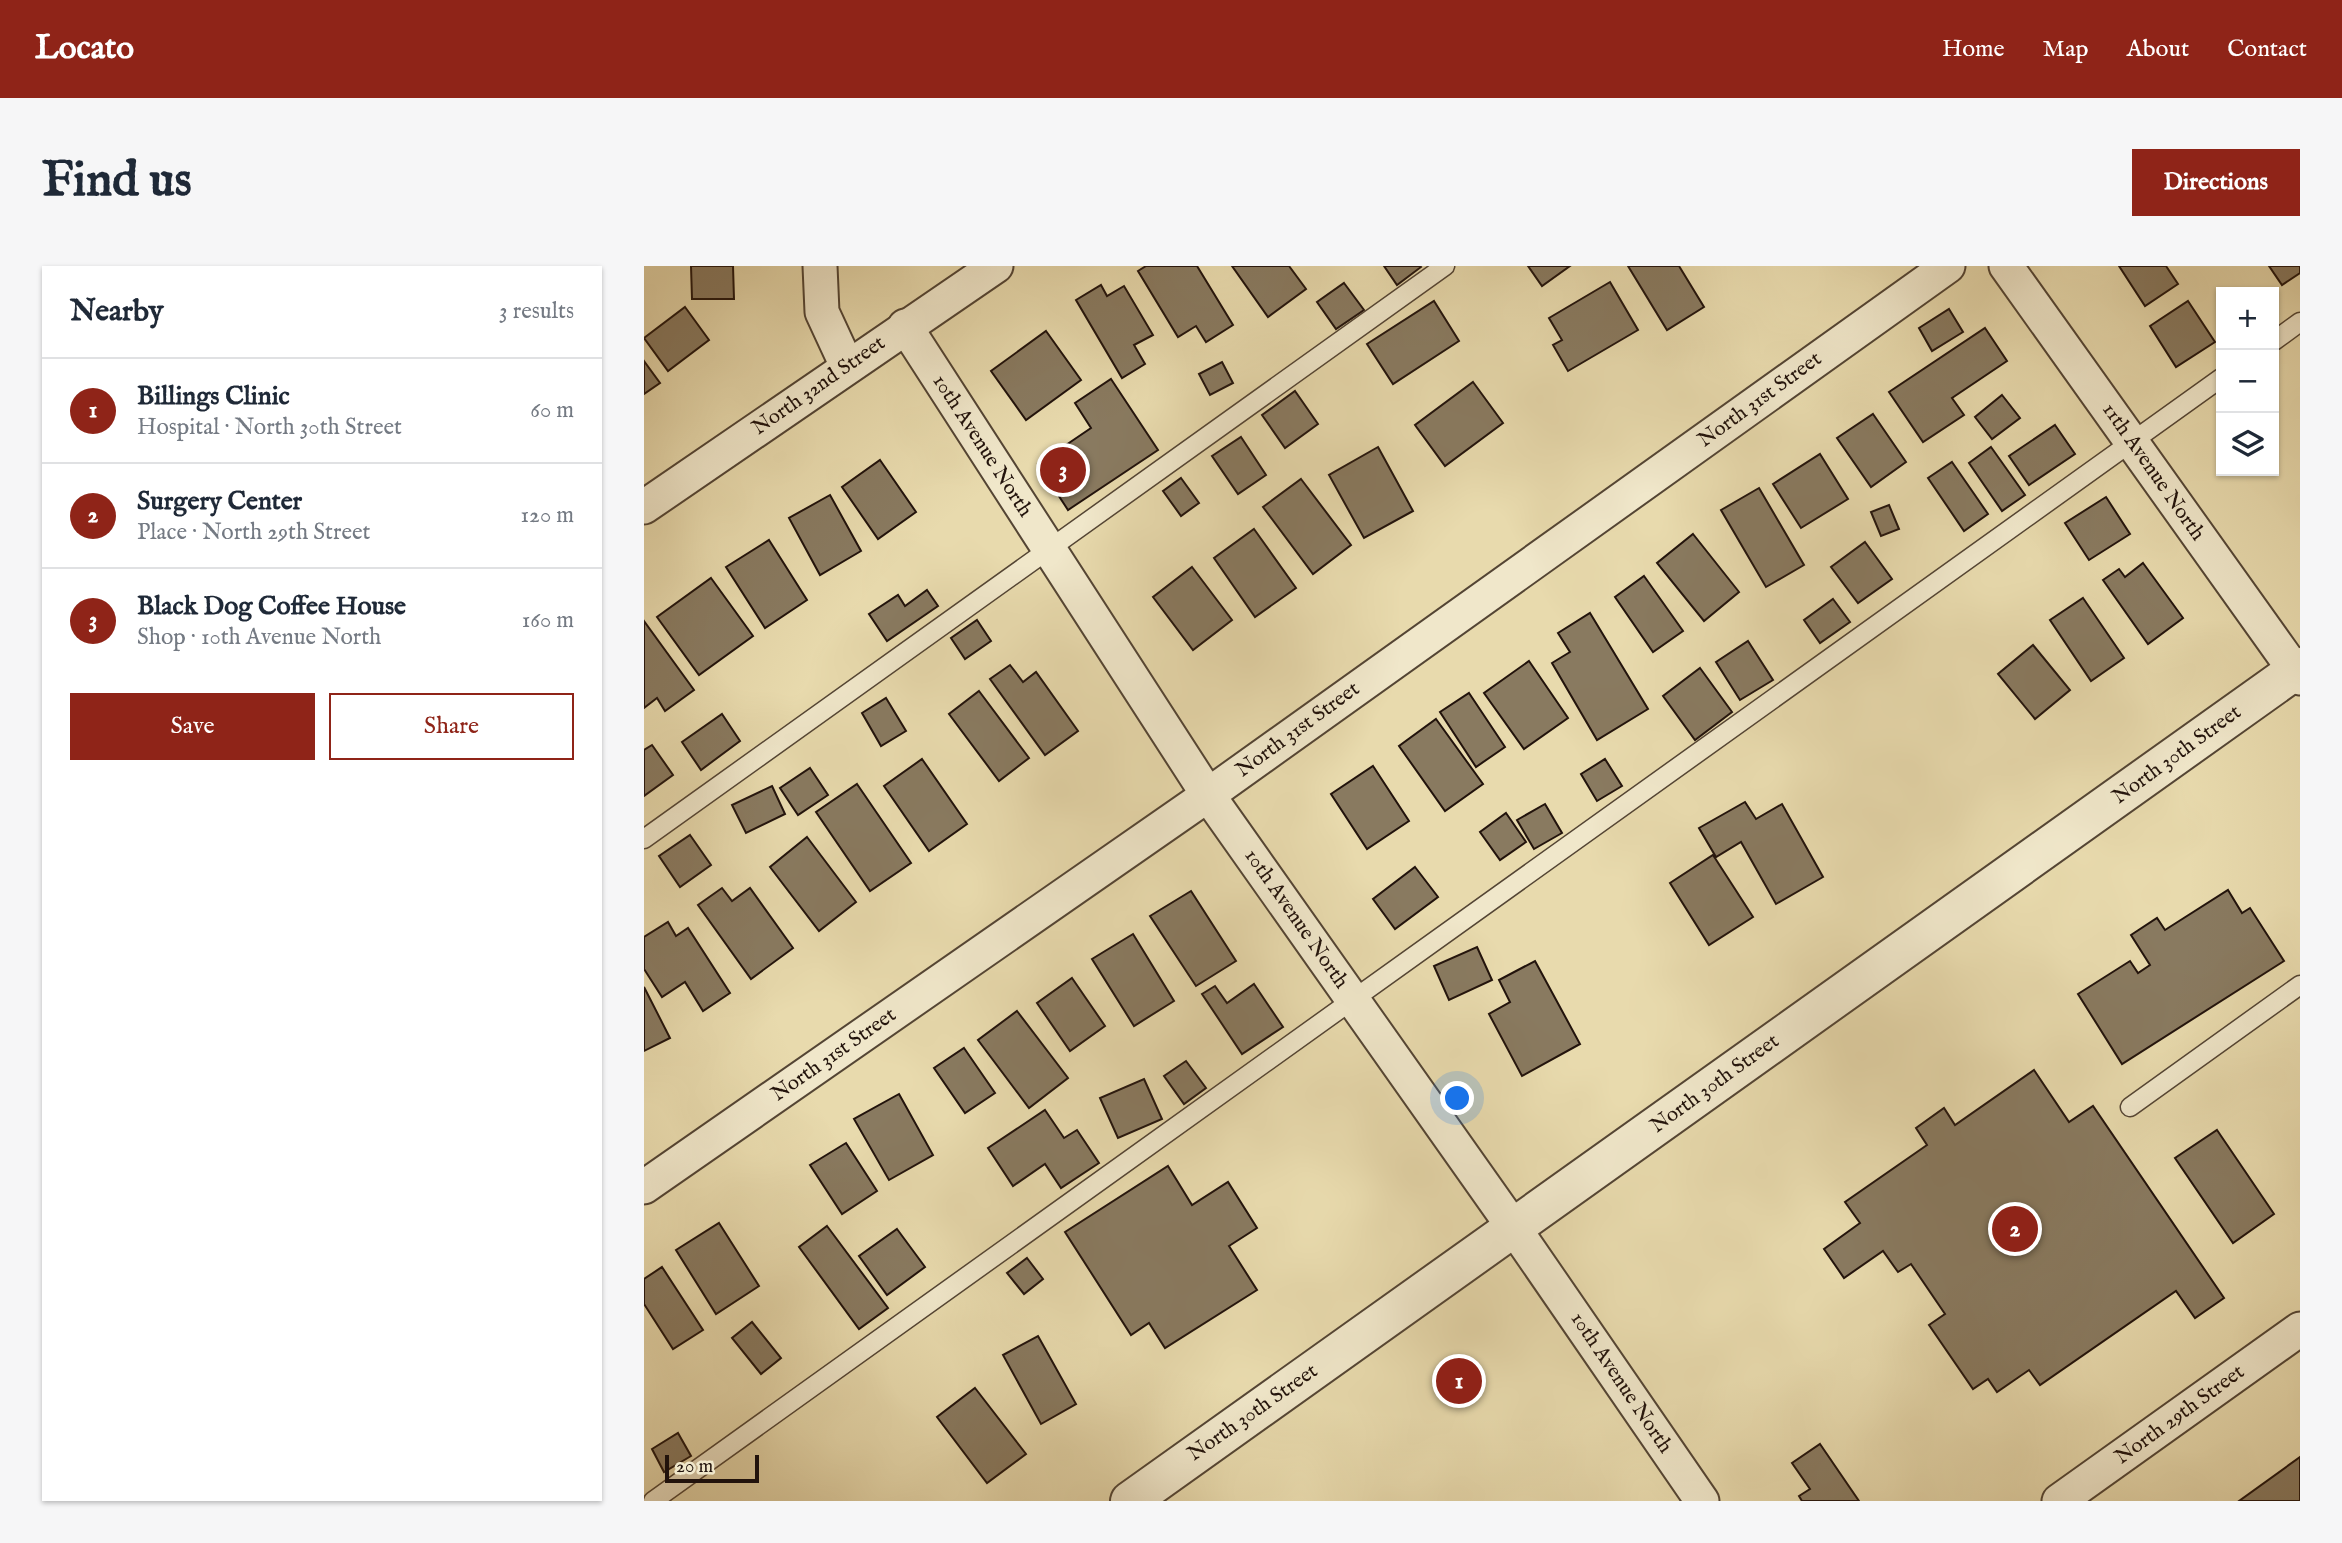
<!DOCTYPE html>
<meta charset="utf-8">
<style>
:root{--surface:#fff;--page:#f6f6f7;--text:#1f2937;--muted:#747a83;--line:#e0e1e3;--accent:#8f2418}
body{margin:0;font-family:"IM FELL English",serif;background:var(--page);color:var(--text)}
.controls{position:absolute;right:21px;top:21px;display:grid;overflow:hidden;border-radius:0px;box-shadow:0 2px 5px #0004}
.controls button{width:63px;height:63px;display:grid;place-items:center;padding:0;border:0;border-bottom:2px solid var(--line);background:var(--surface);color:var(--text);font:35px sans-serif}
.scale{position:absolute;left:21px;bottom:18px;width:94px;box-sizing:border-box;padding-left:7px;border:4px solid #22130c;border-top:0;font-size:19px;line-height:24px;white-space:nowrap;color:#22130c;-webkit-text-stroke:5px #f0e7ca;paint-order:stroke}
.you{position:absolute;left:814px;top:833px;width:24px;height:24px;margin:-18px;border:5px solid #fff;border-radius:50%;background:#1a73e8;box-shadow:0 0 0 10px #1a73e833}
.badge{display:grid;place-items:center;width:46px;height:46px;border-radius:50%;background:var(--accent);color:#fff;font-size:23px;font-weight:700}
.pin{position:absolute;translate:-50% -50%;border:4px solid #fff;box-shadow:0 2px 7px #0006}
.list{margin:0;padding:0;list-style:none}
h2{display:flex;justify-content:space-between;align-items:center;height:91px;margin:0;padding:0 28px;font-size:30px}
h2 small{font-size:23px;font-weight:400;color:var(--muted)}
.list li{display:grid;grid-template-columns:46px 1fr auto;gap:21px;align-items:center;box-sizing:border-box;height:105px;padding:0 28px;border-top:2px solid var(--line)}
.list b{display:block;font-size:26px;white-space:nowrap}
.list p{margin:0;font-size:23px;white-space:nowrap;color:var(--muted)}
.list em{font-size:23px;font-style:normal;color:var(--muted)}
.actions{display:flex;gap:14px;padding:21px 28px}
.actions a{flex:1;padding:16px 0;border:2px solid var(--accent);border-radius:0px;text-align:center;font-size:24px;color:var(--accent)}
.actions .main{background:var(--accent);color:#fff}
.icon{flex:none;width:38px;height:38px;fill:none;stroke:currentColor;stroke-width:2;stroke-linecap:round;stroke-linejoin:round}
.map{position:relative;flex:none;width:1656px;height:1235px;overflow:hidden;border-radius:0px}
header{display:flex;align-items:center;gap:42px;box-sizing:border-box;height:98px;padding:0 35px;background:var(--accent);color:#fff}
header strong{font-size:33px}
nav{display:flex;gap:38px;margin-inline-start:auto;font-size:24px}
.intro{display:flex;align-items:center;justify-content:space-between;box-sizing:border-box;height:168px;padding:0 42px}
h1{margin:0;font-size:49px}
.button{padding:18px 32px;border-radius:0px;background:var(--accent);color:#fff;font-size:24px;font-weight:700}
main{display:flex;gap:42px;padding:0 42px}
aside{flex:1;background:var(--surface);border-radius:0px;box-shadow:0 2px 5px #0004}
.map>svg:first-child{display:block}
.building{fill:#897a60;stroke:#22130c;stroke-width:2}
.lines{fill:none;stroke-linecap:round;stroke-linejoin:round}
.service-casing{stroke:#544534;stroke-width:21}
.minor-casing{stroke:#544534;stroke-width:37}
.tertiary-casing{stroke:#544534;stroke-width:42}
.service{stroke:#f0e7ca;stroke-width:18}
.minor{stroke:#f0e7ca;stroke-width:33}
.tertiary{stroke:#f0e7ca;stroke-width:38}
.labels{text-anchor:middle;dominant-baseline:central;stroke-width:5;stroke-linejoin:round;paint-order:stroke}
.street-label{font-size:21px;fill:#22130c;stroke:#f0e7ca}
</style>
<header>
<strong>Locato</strong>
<nav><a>Home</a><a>Map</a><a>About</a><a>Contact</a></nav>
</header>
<div class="intro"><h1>Find us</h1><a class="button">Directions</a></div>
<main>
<aside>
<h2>Nearby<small>3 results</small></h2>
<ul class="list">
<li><span class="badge">1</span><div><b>Billings Clinic</b><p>Hospital · North 30th Street</p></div><em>60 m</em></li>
<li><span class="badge">2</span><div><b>Surgery Center</b><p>Place · North 29th Street</p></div><em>120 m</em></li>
<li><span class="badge">3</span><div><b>Black Dog Coffee House</b><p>Shop · 10th Avenue North</p></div><em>160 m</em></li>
</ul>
<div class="actions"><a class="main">Save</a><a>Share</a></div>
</aside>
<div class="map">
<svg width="1656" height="1235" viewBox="0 0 1656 1235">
<rect width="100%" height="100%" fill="#e8daad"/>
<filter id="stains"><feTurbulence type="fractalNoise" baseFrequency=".00286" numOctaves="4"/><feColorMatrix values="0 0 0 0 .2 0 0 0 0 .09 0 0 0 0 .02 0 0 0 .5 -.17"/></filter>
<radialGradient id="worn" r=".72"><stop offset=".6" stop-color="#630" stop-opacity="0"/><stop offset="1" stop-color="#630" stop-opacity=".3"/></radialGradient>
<g class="building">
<polygon points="47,0 89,0 90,33 48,33"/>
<polygon points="502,0 553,0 589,59 562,76 552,60 534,71 494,5"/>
<polygon points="588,0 645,0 662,23 624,51"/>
<polygon points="740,0 776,0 777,1 753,19"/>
<polygon points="884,0 926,0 898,20"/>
<polygon points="984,0 1035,0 1060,41 1023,64"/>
<polygon points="1475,0 1522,0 1534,18 1501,40"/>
<polygon points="1625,0 1656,0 1656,7 1638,19"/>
<polygon points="966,16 994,64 924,105 909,79 918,74 905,52"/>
<polygon points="700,17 720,44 692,63 673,36"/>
<polygon points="457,19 463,30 480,20 509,69 490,79 501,98 478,112 432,34"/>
<polygon points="790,35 815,75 749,118 723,78"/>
<polygon points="1544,35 1571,76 1532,101 1506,60"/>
<polygon points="41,41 65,74 24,105 0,72"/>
<polygon points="1305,43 1319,66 1288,85 1275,62"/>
<polygon points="1341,62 1363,95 1308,132 1320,149 1279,176 1245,126"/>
<polygon points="402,65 437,114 382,154 347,105"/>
<polygon points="0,95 16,117 0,128"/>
<polygon points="578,96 589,117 566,129 555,108"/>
<polygon points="467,113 514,184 424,244 394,198 447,162 431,137"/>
<polygon points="829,116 859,157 801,200 771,159"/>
<polygon points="651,125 674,158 641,182 618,149"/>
<polygon points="1358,129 1376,152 1348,173 1331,151"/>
<polygon points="1229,148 1262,196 1227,221 1193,172"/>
<polygon points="1411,159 1431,188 1385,219 1365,190"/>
<polygon points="597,171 622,209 594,228 568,190"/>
<polygon points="734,181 769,245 720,272 685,209"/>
<polygon points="1347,181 1381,229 1358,245 1325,197"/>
<polygon points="1176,188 1204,233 1157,262 1129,218"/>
<polygon points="236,194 272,246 234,273 198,221"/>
<polygon points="1308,196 1344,248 1320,265 1284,212"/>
<polygon points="537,212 555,237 537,250 519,225"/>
<polygon points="657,213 707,279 669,308 619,241"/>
<polygon points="1115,222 1160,299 1122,321 1077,244"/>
<polygon points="186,229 217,285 176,309 145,252"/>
<polygon points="1462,231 1486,268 1445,294 1421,257"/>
<polygon points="1245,239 1255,263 1237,270 1227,246"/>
<polygon points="610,263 652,322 611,351 570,292"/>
<polygon points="1049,268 1095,326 1060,355 1013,297"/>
<polygon points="125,274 163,334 121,362 82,301"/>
<polygon points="1221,276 1248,313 1214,337 1187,301"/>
<polygon points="1499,297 1539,352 1504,378 1459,314 1475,303 1481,311"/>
<polygon points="548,301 588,354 549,384 509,331"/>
<polygon points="1000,310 1039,365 1009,386 971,331"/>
<polygon points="67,312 109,370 55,409 13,351"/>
<polygon points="283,324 294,340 243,375 225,348 254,329 261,340"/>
<polygon points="1439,332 1480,392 1447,415 1406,354"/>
<polygon points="1189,333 1206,356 1176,377 1160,354"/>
<polygon points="946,347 1004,443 953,474 908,397 926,386 914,367"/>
<polygon points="333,354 347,375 321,393 307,372"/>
<polygon points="0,355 50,424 21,445 13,432 0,442"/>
<polygon points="1104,375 1129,414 1096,434 1072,396"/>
<polygon points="1389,379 1426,424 1391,453 1354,408"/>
<polygon points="885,395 924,452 880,483 840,427"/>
<polygon points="366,399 379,416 392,406 434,465 401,489 346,413"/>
<polygon points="1056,402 1088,446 1051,474 1019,430"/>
<polygon points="335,425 385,492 355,515 305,448"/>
<polygon points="825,427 861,481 832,501 796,446"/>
<polygon points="242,432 262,465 237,480 218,447"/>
<polygon points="78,448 96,475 57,504 38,476"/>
<polygon points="792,453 839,518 801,545 755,480"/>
<polygon points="8,479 29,509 0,530 0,484"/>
<polygon points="278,493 323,558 285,585 240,520"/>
<polygon points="961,493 978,520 953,535 937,508"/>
<polygon points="729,500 765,555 723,583 687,528"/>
<polygon points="166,502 184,529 154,549 136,522"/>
<polygon points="213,518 267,597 226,625 172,546"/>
<polygon points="128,520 141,548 102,567 88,539"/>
<polygon points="1101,536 1112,553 1138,538 1179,611 1132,638 1097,576 1072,591 1055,562"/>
<polygon points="901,538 918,567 890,583 873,554"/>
<polygon points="862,547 882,576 856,594 836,566"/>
<polygon points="46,569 67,599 36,621 15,590"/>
<polygon points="163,571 212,636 175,665 126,601"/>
<polygon points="1069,589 1109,651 1065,679 1026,617"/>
<polygon points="771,601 794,631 751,663 729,633"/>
<polygon points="78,622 88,635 106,622 149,682 107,713 54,639"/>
<polygon points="1584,624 1598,647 1606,642 1640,695 1478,798 1434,728 1486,695 1494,707 1506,699 1487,669 1513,652 1521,664"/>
<polygon points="547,625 592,695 552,720 506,650"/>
<polygon points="24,656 32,670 44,662 86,727 59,745 41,716 18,731 0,703 0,671"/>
<polygon points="489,668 530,735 490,760 448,693"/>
<polygon points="833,681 848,714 805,734 790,700"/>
<polygon points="891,695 936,778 878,810 845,748 866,736 855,714"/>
<polygon points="428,712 461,760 426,785 393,737"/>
<polygon points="610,718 639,761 598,788 558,728 571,720 583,737"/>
<polygon points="0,721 26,772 0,785"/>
<polygon points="373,745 424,812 385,842 334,774"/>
<polygon points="320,782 351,827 321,847 290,802"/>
<polygon points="542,795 562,822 540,838 520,810"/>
<polygon points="1390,804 1425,856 1449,840 1580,1032 1551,1052 1532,1025 1396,1119 1385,1104 1353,1126 1344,1113 1329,1123 1285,1059 1301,1048 1267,998 1254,1006 1239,985 1200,1012 1180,983 1216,957 1201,936 1283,879 1272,862 1300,842 1311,859"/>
<polygon points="500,813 518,853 474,872 456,832"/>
<polygon points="255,828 289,889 245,914 210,853"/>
<polygon points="401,844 420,872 433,864 455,897 417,922 401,898 369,920 344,882"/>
<polygon points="1573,864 1630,948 1589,977 1531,892"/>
<polygon points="202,877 233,925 198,948 166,899"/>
<polygon points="524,900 548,939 584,916 613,962 585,980 613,1024 521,1082 505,1057 487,1069 421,966"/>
<polygon points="75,957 115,1020 72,1048 32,984"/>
<polygon points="183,960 244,1042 215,1063 155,981"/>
<polygon points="253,963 281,1001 243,1029 215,990"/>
<polygon points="383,992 399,1013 380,1028 363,1007"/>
<polygon points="18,1001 59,1064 29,1083 0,1038 0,1013"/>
<polygon points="108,1056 137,1092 117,1108 88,1072"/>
<polygon points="394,1070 432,1138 397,1158 359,1089"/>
<polygon points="331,1122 382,1188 343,1217 293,1151"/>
<polygon points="34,1167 47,1190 20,1206 8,1183"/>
<polygon points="1176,1178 1215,1235 1158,1235 1155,1230 1166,1223 1148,1197"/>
<polygon points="1656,1191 1656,1235 1595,1235"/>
</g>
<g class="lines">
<defs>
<g id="service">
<polyline points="1630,75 1656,56"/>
<polyline points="0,573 801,0"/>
<polyline points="1486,841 1656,719"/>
<polyline points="9,1235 1577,112"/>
</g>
<g id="minor">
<polyline points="176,0 178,46 203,100"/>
<polyline points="1362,0 1656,412"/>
<polyline points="261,60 564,529 870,962 1058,1235"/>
<polyline points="0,241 352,0"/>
<polyline points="0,921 564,529 1304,0"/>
<polyline points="1415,1235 1656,1063"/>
</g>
<polyline id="tertiary" points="486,1235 1656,401"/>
</defs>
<use href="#service" class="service-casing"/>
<use href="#minor" class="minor-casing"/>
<use href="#tertiary" class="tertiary-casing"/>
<use href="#service" class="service"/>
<use href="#minor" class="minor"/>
<use href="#tertiary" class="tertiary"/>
</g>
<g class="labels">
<g class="street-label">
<text transform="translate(175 120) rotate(-35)">North 32nd Street</text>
<text transform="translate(1116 134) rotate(-36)">North 31st Street</text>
<text transform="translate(338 180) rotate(57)">10th Avenue North</text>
<text transform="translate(1509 206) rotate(55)">11th Avenue North</text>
<text transform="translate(654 464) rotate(-36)">North 31st Street</text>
<text transform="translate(1533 489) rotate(-36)">North 30th Street</text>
<text transform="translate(652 653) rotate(55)">10th Avenue North</text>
<text transform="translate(190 789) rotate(-35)">North 31st Street</text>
<text transform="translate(1071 818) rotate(-36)">North 30th Street</text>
<text transform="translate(977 1117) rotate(56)">10th Avenue North</text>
<text transform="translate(609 1147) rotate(-35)">North 30th Street</text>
<text transform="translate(1536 1149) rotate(-36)">North 29th Street</text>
</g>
</g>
<rect width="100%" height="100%" filter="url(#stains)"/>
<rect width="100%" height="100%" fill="url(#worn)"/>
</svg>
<div class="controls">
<button>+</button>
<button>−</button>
<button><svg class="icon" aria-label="layers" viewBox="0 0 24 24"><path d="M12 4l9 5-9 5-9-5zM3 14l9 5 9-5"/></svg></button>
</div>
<div class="scale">20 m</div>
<div class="you"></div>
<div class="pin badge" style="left:815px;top:1115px">1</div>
<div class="pin badge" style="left:1371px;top:963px">2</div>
<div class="pin badge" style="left:419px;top:204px">3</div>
</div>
</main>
